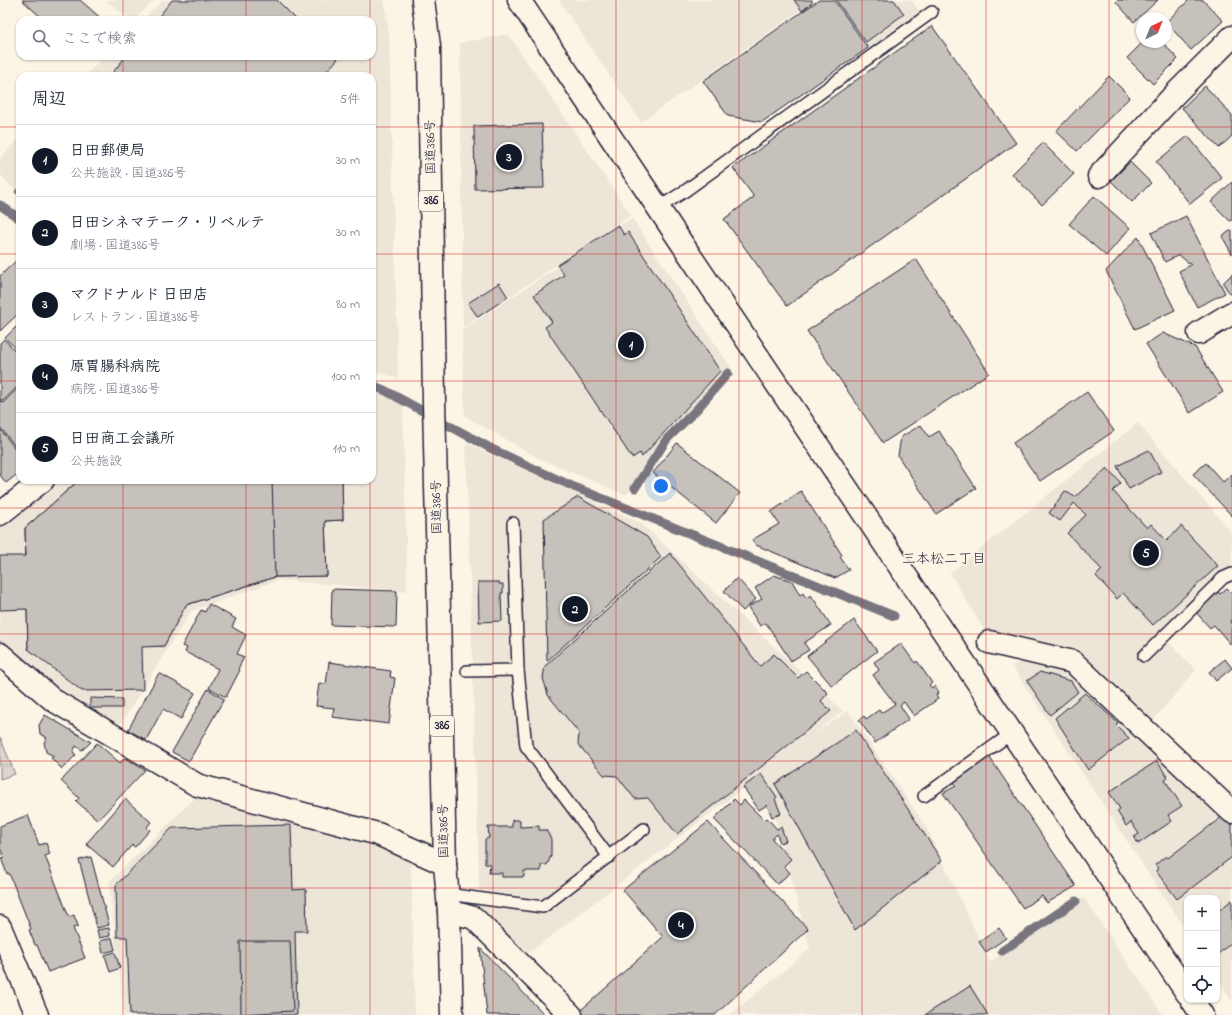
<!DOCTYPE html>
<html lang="ja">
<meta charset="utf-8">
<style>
:root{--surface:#fff;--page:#f2f2f3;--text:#1f2937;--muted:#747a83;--line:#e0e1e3;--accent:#111827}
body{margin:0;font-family:"Indie Flower","Klee One",sans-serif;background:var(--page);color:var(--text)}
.controls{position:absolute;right:12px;bottom:12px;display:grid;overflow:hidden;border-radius:8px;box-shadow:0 1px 3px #0004}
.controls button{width:36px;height:36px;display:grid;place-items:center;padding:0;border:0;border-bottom:1px solid var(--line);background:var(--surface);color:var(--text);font:20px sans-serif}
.compass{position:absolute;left:1136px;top:12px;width:36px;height:36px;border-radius:50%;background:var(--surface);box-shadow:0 1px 3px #0004;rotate:43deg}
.you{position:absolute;left:661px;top:486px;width:14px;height:14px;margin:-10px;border:3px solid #fff;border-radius:50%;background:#1a73e8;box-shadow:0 0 0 6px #1a73e833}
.badge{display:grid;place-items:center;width:26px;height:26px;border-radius:50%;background:var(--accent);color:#fff;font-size:13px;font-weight:700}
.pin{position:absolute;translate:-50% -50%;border:2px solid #fff;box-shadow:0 1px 4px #0006}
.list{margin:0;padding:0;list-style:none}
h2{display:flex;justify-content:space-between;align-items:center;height:52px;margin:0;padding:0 16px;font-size:17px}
h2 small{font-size:13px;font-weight:400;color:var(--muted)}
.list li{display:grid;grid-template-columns:26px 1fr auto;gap:12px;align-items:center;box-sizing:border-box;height:72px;padding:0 16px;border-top:1px solid var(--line)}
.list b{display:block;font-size:15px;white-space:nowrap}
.list p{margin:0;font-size:13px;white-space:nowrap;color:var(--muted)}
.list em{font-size:13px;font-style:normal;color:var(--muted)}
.icon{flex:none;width:22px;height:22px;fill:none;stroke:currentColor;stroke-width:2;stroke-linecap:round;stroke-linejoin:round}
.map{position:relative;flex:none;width:1232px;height:1015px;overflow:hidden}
.search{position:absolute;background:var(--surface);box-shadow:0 1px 3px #0004;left:16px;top:16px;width:360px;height:44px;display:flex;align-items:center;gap:10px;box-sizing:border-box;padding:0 14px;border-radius:12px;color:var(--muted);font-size:15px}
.panel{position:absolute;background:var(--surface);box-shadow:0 1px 3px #0004;left:16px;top:72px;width:360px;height:412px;border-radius:12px}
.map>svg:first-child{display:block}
.built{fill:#ece5d8}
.park{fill:url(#park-tufts);stroke:#7f7c84}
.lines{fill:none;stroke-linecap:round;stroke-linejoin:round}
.stream{stroke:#78757e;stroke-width:9}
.building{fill:#c6c1bb;stroke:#22223b}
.service-casing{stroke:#22223b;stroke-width:14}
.minor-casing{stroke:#22223b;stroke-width:25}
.tertiary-casing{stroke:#22223b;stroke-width:25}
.trunk-casing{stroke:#22223b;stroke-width:25}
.service{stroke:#fcf5e5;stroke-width:11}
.minor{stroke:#fcf5e5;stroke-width:22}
.tertiary{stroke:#fcf5e5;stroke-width:22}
.trunk{stroke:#fcf5e5;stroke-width:22}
.grid{fill:none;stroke:#d62828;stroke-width:1;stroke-opacity:0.55}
.labels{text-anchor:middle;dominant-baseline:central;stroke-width:3.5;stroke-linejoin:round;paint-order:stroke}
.shield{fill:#fcf5e5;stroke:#63616e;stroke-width:1}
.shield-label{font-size:12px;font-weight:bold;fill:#22223b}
.street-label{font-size:13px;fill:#22223b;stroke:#fcf5e5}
.neighbourhood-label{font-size:14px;fill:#22223b;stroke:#fcf5e5}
</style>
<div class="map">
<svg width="1232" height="1015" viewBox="0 0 1232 1015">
<defs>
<pattern id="park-tufts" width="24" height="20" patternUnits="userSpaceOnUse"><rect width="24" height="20" fill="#dcd6cc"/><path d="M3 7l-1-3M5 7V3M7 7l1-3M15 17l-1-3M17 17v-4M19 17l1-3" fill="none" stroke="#bcb7b0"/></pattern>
</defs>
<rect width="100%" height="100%" fill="#fcf5e5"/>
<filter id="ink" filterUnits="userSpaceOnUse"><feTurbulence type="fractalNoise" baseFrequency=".025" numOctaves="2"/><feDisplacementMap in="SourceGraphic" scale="8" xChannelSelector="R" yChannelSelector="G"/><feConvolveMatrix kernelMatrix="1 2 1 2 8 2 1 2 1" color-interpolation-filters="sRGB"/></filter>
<g filter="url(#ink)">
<g class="built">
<polygon points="106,0 155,0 134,20 130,20"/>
<polygon points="163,0 384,0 389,33 398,379 372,369 372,76 84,76 105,56 372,56 372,20 142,20"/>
<polygon points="559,0 815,0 641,122"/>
<polygon points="834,0 911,0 920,12 871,52"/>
<polygon points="508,34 631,215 463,328 460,43"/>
<polygon points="20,138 20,196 0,174 0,158"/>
<polygon points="632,218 731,368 626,495 538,458 465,416 462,330"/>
<polygon points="372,391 403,404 407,591 279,580 191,611 117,730 58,695 0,642 0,524 52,480 372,480"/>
<polygon points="1138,423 1232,533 1232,576 1166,640 1196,670 1147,727 1071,657 989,638 950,573"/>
<polygon points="466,443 642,524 843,711 808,738 848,711 926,827 990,962 1084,898 1163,1015 730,1015 810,949 763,773 522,958 480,912"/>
<polygon points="1026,658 1070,668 1232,822 1232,1001 1217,978 1217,898 1187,898 1187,932 1012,666"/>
<polygon points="197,796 395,852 411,863 415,1015 124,1015 109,882"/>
</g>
<polygon class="park" points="0,737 15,774 0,779"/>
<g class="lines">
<g class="stream">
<polyline points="0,205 20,219"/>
<polyline points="372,385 386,391 492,449 574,487 894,616"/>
<polyline points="635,488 667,439 697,409 728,373"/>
<polyline points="1002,951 1076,901"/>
</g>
</g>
<g class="building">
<polygon points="22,0 80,0 103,20 44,20"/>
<polygon points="172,0 277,0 297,20 156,20"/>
<polygon points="794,0 812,0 812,3 802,11"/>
<polygon points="819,0 834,0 868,48 762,122 728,116 703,81"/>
<polygon points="836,0 894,0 904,14 866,42"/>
<polygon points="1118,0 1158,0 1134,22 1116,2"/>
<polygon points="1189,0 1203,0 1223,21 1191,50 1166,22"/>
<polygon points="932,26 1016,143 787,306 724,219 754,197 733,168"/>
<polygon points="1143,42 1162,42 1178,59 1153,84 1127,58"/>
<polygon points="126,56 334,56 338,59 322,76 110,76"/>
<polygon points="1109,76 1130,97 1077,151 1056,131"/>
<polygon points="1205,86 1232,115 1232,136 1219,148 1182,108"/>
<polygon points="542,124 544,188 475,189 474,126"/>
<polygon points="1188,136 1222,178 1190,204 1156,162"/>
<polygon points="1043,143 1074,174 1042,205 1012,174"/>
<polygon points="1130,162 1151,183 1132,202 1111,181"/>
<polygon points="1232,182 1232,220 1230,221 1211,202"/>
<polygon points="20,186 20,196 15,192"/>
<polygon points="1094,196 1130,228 1106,256 1069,224"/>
<polygon points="1186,216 1225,293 1197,307 1179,271 1191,265 1179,255 1165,262 1151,233"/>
<polygon points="618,225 624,235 628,232 720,371 642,457 640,453 632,458 545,327 552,322 534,295 564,275 557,265"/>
<polygon points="1232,230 1232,254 1222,236"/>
<polygon points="1138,237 1175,310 1135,329 1106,271"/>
<polygon points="20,257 20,312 0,331 0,276"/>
<polygon points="916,259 989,373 883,443 807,331"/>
<polygon points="1232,274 1232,293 1230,294 1223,283"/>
<polygon points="499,283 508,297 478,317 468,303"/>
<polygon points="20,323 20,352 5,338"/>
<polygon points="1163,333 1195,347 1223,392 1190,413 1146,344"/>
<polygon points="4,339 20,356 20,384 3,401 0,399 0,343"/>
<polygon points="20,386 20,450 19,451 0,427 0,400 3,403"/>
<polygon points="1087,392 1114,431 1040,481 1013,443"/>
<polygon points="921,425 929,437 939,431 976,488 936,514 898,456 901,437"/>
<polygon points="0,429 20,455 20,472 6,483 0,475"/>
<polygon points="677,443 740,493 716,523 653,473"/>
<polygon points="1149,450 1161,472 1129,489 1117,466"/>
<polygon points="1206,463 1223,482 1232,474 1232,516 1193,474"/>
<polygon points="1107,468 1121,483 1113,491 1147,528 1151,524 1167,541 1181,526 1218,566 1153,625 1123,593 1117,599 1096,576 1102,570 1067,533 1086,515 1074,503 1060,521 1049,513 1065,491 1075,497"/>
<polygon points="79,480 272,480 275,577 186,605 164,646 28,649 25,528"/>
<polygon points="79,480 342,480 343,520 325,521 327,576 275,577 186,605 164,646 142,647 143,690 82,691 28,649 27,609 0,610 0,556 26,556 25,528"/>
<polygon points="272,480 342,480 343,520 325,521 327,576 275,577"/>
<polygon points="801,491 842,555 840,557 849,570 835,578 756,545 752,540 779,524 771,512"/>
<polygon points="578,497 647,537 661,557 547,661 544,519"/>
<polygon points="670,553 760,666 774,654 798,678 806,671 828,693 821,701 831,711 677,834 648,798 635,799 617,776 604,775 578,744 579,733 548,695 543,678 545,666"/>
<polygon points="774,575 792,581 800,595 803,593 806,598 811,595 831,625 804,643 809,650 791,661 766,623 760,626 748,607 762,599 755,588"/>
<polygon points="737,578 756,599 743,611 724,591"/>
<polygon points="478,582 499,582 499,584 503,584 503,593 501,593 502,621 479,622"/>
<polygon points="1227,588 1232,593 1231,645 1214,625 1210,628 1193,609 1216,590 1220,594"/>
<polygon points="332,589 397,591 396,627 331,625"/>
<polygon points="209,604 236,619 232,627 246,635 237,654 244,657 238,669 240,670 226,697 209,688 218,669 185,652 187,648 182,646 201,610 205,612"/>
<polygon points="854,620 877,651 832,686 807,656"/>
<polygon points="901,644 915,663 917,661 932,683 929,685 932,688 935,686 939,692 936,695 938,699 914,716 904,702 900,705 909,719 875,743 859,720 864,716 866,719 879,710 881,713 895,704 873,675 879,670 874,662"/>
<polygon points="1225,659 1232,668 1216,681 1209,672"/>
<polygon points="329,662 391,671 390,677 395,678 389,724 332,717 334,708 316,706 319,683 326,684"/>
<polygon points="1040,672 1071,681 1078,692 1050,715 1027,681"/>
<polygon points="159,673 195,693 181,719 163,709 146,740 128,730"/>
<polygon points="208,689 224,699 189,761 172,752"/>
<polygon points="1085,693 1118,723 1116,725 1129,738 1088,770 1055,718"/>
<polygon points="90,698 122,699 122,708 90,708"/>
<polygon points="45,715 91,742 82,750 76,746 73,752 76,755 62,769 51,758 54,756 46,752 44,742 47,738 40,734 39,725"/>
<polygon points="856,730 942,861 855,930 775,784"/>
<polygon points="97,743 120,763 125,758 145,770 98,820 76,801 79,798 61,781"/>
<polygon points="988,755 1076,886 1047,903 1042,896 1023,908 943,793 956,786 948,773"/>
<polygon points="1157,761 1168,778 1165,780 1182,806 1168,815 1172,821 1138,844 1134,837 1139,834 1131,822 1126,826 1117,811 1120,809 1109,792"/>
<polygon points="761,774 777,797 775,799 781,814 772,817 767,805 759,810 743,787"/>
<polygon points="125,799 151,822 147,827 150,830 135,847 132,845 113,867 86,844"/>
<polygon points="734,799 740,805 744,800 764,820 767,818 777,829 781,827 786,841 780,843 777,834 772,839 791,859 784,866 790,873 777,884 714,819"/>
<polygon points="28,815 39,845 46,843 50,854 45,856 69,917 74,915 78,926 73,928 85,958 48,972 37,945 35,945 29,930 31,929 9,873 7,874 1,858 4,857 0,848 0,826"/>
<polygon points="1223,816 1232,824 1232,857 1177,899 1156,871 1158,868 1155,865 1166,856 1168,858"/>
<polygon points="512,820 520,820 520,827 539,826 539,830 546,830 551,839 551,856 547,865 541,865 541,871 524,871 524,877 502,877 502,873 489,873 490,864 485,864 485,839 489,838 488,827 512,827"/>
<polygon points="708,822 808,929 715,1015 584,1015 580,1011 663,937 623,890"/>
<polygon points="291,825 293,890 306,889 307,931 295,931 297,1015 130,1015 127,937 117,937 116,885 172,828"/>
<polygon points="91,857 109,925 97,928 79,860"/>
<polygon points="1232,900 1232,942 1217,955 1217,912"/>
<polygon points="109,928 110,936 99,938 97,930"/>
<polygon points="999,928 1006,938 986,952 979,942"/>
<polygon points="112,938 115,950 103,953 100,941"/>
<polygon points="240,941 290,941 293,1011 241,1014"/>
<polygon points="480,948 545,1015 487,1015"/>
<polygon points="115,952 120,968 110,972 105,955"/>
<polygon points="970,986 988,1015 925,1015"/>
</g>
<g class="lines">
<defs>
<g id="service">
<polyline points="658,208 685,191 932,12"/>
<polyline points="1144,656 1223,578 1232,574"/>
<polyline points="518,670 526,746 609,857"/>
<polyline points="467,671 518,670 513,523"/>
<polyline points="924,796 1012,733"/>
<polyline points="447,894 543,907 644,829"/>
</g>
<g id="minor">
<polyline points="1099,176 1175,94 1232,37"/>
<polyline points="1199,333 1232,313"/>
<polyline points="0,514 43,480"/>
<polyline points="989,642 1073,662 1232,812"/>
<polyline points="0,654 53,700 197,785 378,834 445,864"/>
<polyline points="449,911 474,918 571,1015"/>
<polyline points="0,927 37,1015"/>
</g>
<g id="tertiary">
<polyline points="519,0 689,254 1187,993"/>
<polyline points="1192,1000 1202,1015"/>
</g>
<polyline id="trunk" points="423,0 429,46 434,402 445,864 449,911 452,1015"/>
</defs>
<use href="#service" class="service-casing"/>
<use href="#minor" class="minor-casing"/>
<use href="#tertiary" class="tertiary-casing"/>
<use href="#trunk" class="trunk-casing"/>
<use href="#service" class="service"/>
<use href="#minor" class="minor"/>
<use href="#tertiary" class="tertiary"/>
<use href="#trunk" class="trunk"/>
</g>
</g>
<path class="grid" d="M 123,0 L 123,20M 246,0 L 246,20M 370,0 L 370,20M 493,0 L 493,1015M 616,0 L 616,1015M 739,0 L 739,1015M 862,0 L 862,1015M 986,0 L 986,1015M 1109,0 L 1109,1015M 123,56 L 123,76M 246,56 L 246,76M 370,56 L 370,76M 0,127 L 20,127M 372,127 L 1232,127M 0,254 L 20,254M 372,254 L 1232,254M 0,381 L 20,381M 372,381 L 1232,381M 123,480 L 123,1015M 246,480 L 246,1015M 370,480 L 370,1015M 0,508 L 1232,508M 0,634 L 1232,634M 0,761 L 1232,761M 0,888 L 1232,888"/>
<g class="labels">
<g class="shield">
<rect x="419" y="191" width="24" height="20" rx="3"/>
<rect x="430" y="716" width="24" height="20" rx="3"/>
</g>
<g class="shield-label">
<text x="431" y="201">386</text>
<text x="442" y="726">386</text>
</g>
<g class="street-label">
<text transform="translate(431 147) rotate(-91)">国道386号</text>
<text transform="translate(437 507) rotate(-91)">国道386号</text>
<text transform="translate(444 831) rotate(-91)">国道386号</text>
</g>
<g class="neighbourhood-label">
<text x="944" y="559">三本松二丁目</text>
</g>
</g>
</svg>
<div class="controls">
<button>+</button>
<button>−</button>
<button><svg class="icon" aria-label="locate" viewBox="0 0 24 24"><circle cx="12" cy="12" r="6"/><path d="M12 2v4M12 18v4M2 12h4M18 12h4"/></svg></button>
</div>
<svg class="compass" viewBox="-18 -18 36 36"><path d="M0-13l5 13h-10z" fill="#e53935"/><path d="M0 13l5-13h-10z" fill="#747a83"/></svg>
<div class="you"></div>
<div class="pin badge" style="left:631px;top:345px">1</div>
<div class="pin badge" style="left:575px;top:609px">2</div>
<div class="pin badge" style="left:509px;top:157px">3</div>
<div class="pin badge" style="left:681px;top:925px">4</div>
<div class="pin badge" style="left:1146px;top:553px">5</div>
<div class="search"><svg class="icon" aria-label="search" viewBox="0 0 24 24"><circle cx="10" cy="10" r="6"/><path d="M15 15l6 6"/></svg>ここで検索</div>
<section class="panel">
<h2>周辺<small>5件</small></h2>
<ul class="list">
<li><span class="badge">1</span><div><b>日田郵便局</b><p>公共施設 · 国道386号</p></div><em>30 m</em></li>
<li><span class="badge">2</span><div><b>日田シネマテーク・リベルテ</b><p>劇場 · 国道386号</p></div><em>30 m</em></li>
<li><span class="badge">3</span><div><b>マクドナルド 日田店</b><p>レストラン · 国道386号</p></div><em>80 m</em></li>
<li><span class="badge">4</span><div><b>原胃腸科病院</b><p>病院 · 国道386号</p></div><em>100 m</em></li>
<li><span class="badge">5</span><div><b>日田商工会議所</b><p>公共施設</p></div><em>110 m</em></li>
</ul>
</section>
</div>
